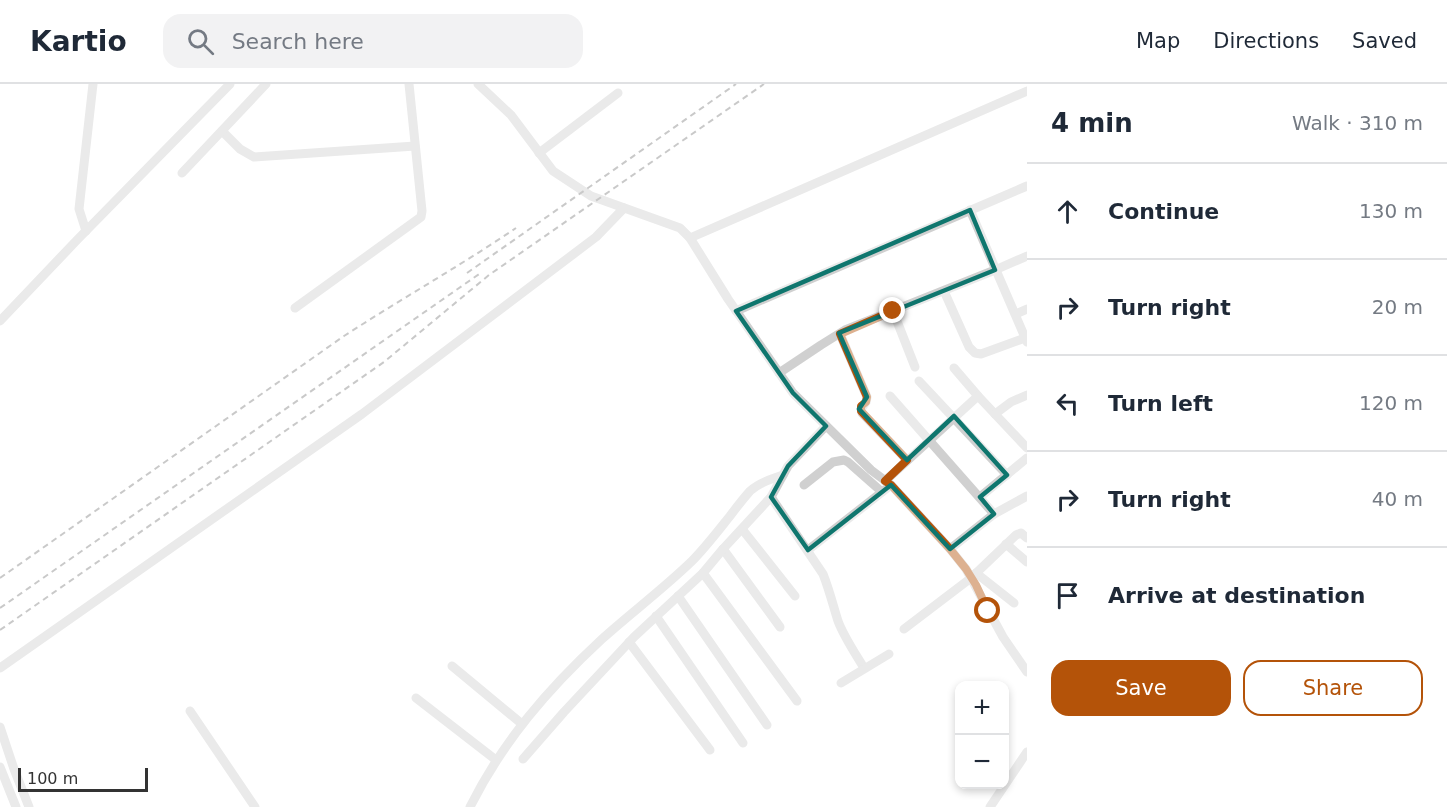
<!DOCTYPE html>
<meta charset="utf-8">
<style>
:root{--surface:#fff;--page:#f2f2f3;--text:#1f2937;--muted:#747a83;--line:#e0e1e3;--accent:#b45309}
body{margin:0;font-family:"DejaVu Sans",sans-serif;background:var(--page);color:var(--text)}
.controls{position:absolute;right:18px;bottom:18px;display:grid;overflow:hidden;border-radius:12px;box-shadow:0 3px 9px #0003}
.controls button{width:54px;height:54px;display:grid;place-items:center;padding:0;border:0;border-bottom:2px solid var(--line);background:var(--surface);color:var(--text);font:30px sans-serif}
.scale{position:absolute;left:18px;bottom:15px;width:130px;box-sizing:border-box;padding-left:6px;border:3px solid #333;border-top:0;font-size:16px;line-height:21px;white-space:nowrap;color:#333;-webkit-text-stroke:4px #fff;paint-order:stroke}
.stop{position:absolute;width:18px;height:18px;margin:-14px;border:4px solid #b45309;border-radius:50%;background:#fff}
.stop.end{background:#b45309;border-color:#fff;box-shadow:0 2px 6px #0008}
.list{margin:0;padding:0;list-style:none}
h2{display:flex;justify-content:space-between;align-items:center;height:78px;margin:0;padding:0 24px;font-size:26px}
h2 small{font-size:20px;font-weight:400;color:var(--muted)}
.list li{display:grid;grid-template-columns:39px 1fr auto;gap:18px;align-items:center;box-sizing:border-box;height:96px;padding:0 24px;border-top:2px solid var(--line)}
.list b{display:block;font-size:22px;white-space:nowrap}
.list em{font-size:20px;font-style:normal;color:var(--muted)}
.actions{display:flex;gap:12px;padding:18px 24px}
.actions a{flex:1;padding:14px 0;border:2px solid var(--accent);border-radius:18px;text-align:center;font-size:21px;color:var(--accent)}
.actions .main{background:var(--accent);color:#fff}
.icon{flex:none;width:33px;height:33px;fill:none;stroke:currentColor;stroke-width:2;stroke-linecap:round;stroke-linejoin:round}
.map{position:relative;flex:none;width:1027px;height:723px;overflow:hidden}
header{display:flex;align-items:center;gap:36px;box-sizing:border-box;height:84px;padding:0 30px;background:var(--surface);border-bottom:2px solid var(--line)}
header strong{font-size:28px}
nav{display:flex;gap:33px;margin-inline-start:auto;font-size:21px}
.search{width:420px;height:54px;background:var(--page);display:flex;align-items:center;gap:15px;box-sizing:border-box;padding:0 21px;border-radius:18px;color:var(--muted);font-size:22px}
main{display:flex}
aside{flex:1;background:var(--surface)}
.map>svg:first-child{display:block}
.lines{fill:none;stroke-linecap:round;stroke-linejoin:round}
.minor{stroke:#d0d0d0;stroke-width:9}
.rail{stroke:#888;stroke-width:2;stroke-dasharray:6 4.5;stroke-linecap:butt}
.route{stroke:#b45309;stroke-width:8}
.marked{fill:none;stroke:#0f766e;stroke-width:4.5;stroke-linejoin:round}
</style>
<header>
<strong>Kartio</strong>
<div class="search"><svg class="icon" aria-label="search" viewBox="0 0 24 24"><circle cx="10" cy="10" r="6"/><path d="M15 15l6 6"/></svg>Search here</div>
<nav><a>Map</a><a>Directions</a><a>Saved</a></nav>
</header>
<main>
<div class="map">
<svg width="1027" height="723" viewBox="0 0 1027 723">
<rect width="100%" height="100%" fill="#fff"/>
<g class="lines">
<g class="minor">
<polyline points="478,0 511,31 553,87 591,112 680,144 690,154 728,215 793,309 871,386 891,401 950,465 994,430 1027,412"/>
<polyline points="222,47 240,65 254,73 415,62"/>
<polyline points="539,69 618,9"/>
<polyline points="182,89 266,0"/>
<polyline points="970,126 1027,258"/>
<polyline points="86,147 79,125 93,0"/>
<polyline points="690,154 1027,7"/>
<polyline points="944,207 969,263 975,269 981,270 1025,254"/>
<polyline points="295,224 421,133 422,127 409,0"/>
<polyline points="736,227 1027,102"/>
<polyline points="893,227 915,283"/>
<polyline points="1016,230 1027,225"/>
<polyline points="0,237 77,156 230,0"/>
<polyline points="840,250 867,313 866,318 861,325 862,329 907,376"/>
<polyline points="954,284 978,312 1027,364"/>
<polyline points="779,289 821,261 845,246 995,186 1027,172"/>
<polyline points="919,297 1007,391"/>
<polyline points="890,312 994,430"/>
<polyline points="995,330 1011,318 1027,311"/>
<polyline points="885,397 978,312"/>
<polyline points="804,401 833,378 844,376 848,378 882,408"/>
<path d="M 771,413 L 823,490 C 829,505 833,521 838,537 C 844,553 855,569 864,584"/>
<polyline points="980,413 1027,374"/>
<polyline points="742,445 795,512"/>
<polyline points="1006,460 1027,478"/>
<polyline points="723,465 780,543"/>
<polyline points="950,465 966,485 1003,553 1027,588"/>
<polyline points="808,466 891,401"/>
<polyline points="703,489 797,617"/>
<polyline points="976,489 1014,519"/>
<polyline points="678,512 767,641"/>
<polyline points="656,532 743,659"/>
<polyline points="904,545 971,494 1016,451 1021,449 1027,454"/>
<polyline points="629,558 710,666"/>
<polyline points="452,582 522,640"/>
<polyline points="0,584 362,330 596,153 624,124"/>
<polyline points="841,599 889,570"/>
<polyline points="416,614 496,676"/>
<polyline points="190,627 255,723"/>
<polyline points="0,643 14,685 29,723"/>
<polyline points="523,675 564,628 634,553 703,489 723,465 771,413 788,382 826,342"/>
<polyline points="0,683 16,723"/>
<path d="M 470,723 C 503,657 548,605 602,555 C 631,529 663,505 692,477 C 705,464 718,447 730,432 C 736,424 743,415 750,407 C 759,399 771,395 783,391"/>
<polyline points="990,723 1027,668"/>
</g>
<g class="rail">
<polyline points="467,189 736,0"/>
<path d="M 0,494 L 344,252 C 401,215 460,182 516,144"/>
<polyline points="0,524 482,188"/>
<polyline points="0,546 384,278 489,191 764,0"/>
</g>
</g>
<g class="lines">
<polyline class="route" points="893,227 840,250 867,313 866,318 861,322 861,327 907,376 885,397 891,401 950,465 966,485 976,501 988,527"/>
</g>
<path d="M0 0H1027V723H0ZM 970,126 L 995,186 L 839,249 L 867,313 L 859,325 L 907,376 L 954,332 L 1007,391 L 980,413 L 994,430 L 950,465 L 891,401 L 808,466 L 771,413 L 788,382 L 826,342 L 793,309 L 736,227 Z" fill="#fff" fill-opacity=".55" fill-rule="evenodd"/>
<path class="marked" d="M 970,126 L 995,186 L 839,249 L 867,313 L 859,325 L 907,376 L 954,332 L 1007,391 L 980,413 L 994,430 L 950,465 L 891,401 L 808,466 L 771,413 L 788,382 L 826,342 L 793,309 L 736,227 Z"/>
</svg>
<div class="controls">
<button>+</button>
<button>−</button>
</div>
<div class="scale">100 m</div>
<div class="stop" style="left:988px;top:527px"></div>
<div class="stop end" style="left:893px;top:227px"></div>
</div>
<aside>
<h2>4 min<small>Walk · 310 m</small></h2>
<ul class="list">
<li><svg class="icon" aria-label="ahead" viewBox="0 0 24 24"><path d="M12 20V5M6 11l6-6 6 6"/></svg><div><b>Continue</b></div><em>130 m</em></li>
<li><svg class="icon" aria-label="right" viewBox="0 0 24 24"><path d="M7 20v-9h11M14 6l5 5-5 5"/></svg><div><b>Turn right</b></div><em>20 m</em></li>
<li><svg class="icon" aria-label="left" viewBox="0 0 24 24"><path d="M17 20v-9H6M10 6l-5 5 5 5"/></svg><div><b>Turn left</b></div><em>120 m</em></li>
<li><svg class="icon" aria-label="right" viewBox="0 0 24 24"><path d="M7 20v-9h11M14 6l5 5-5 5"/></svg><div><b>Turn right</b></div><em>40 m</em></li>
<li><svg class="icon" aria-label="arrive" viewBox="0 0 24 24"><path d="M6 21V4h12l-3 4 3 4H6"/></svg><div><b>Arrive at destination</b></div></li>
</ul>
<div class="actions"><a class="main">Save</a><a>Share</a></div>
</aside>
</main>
